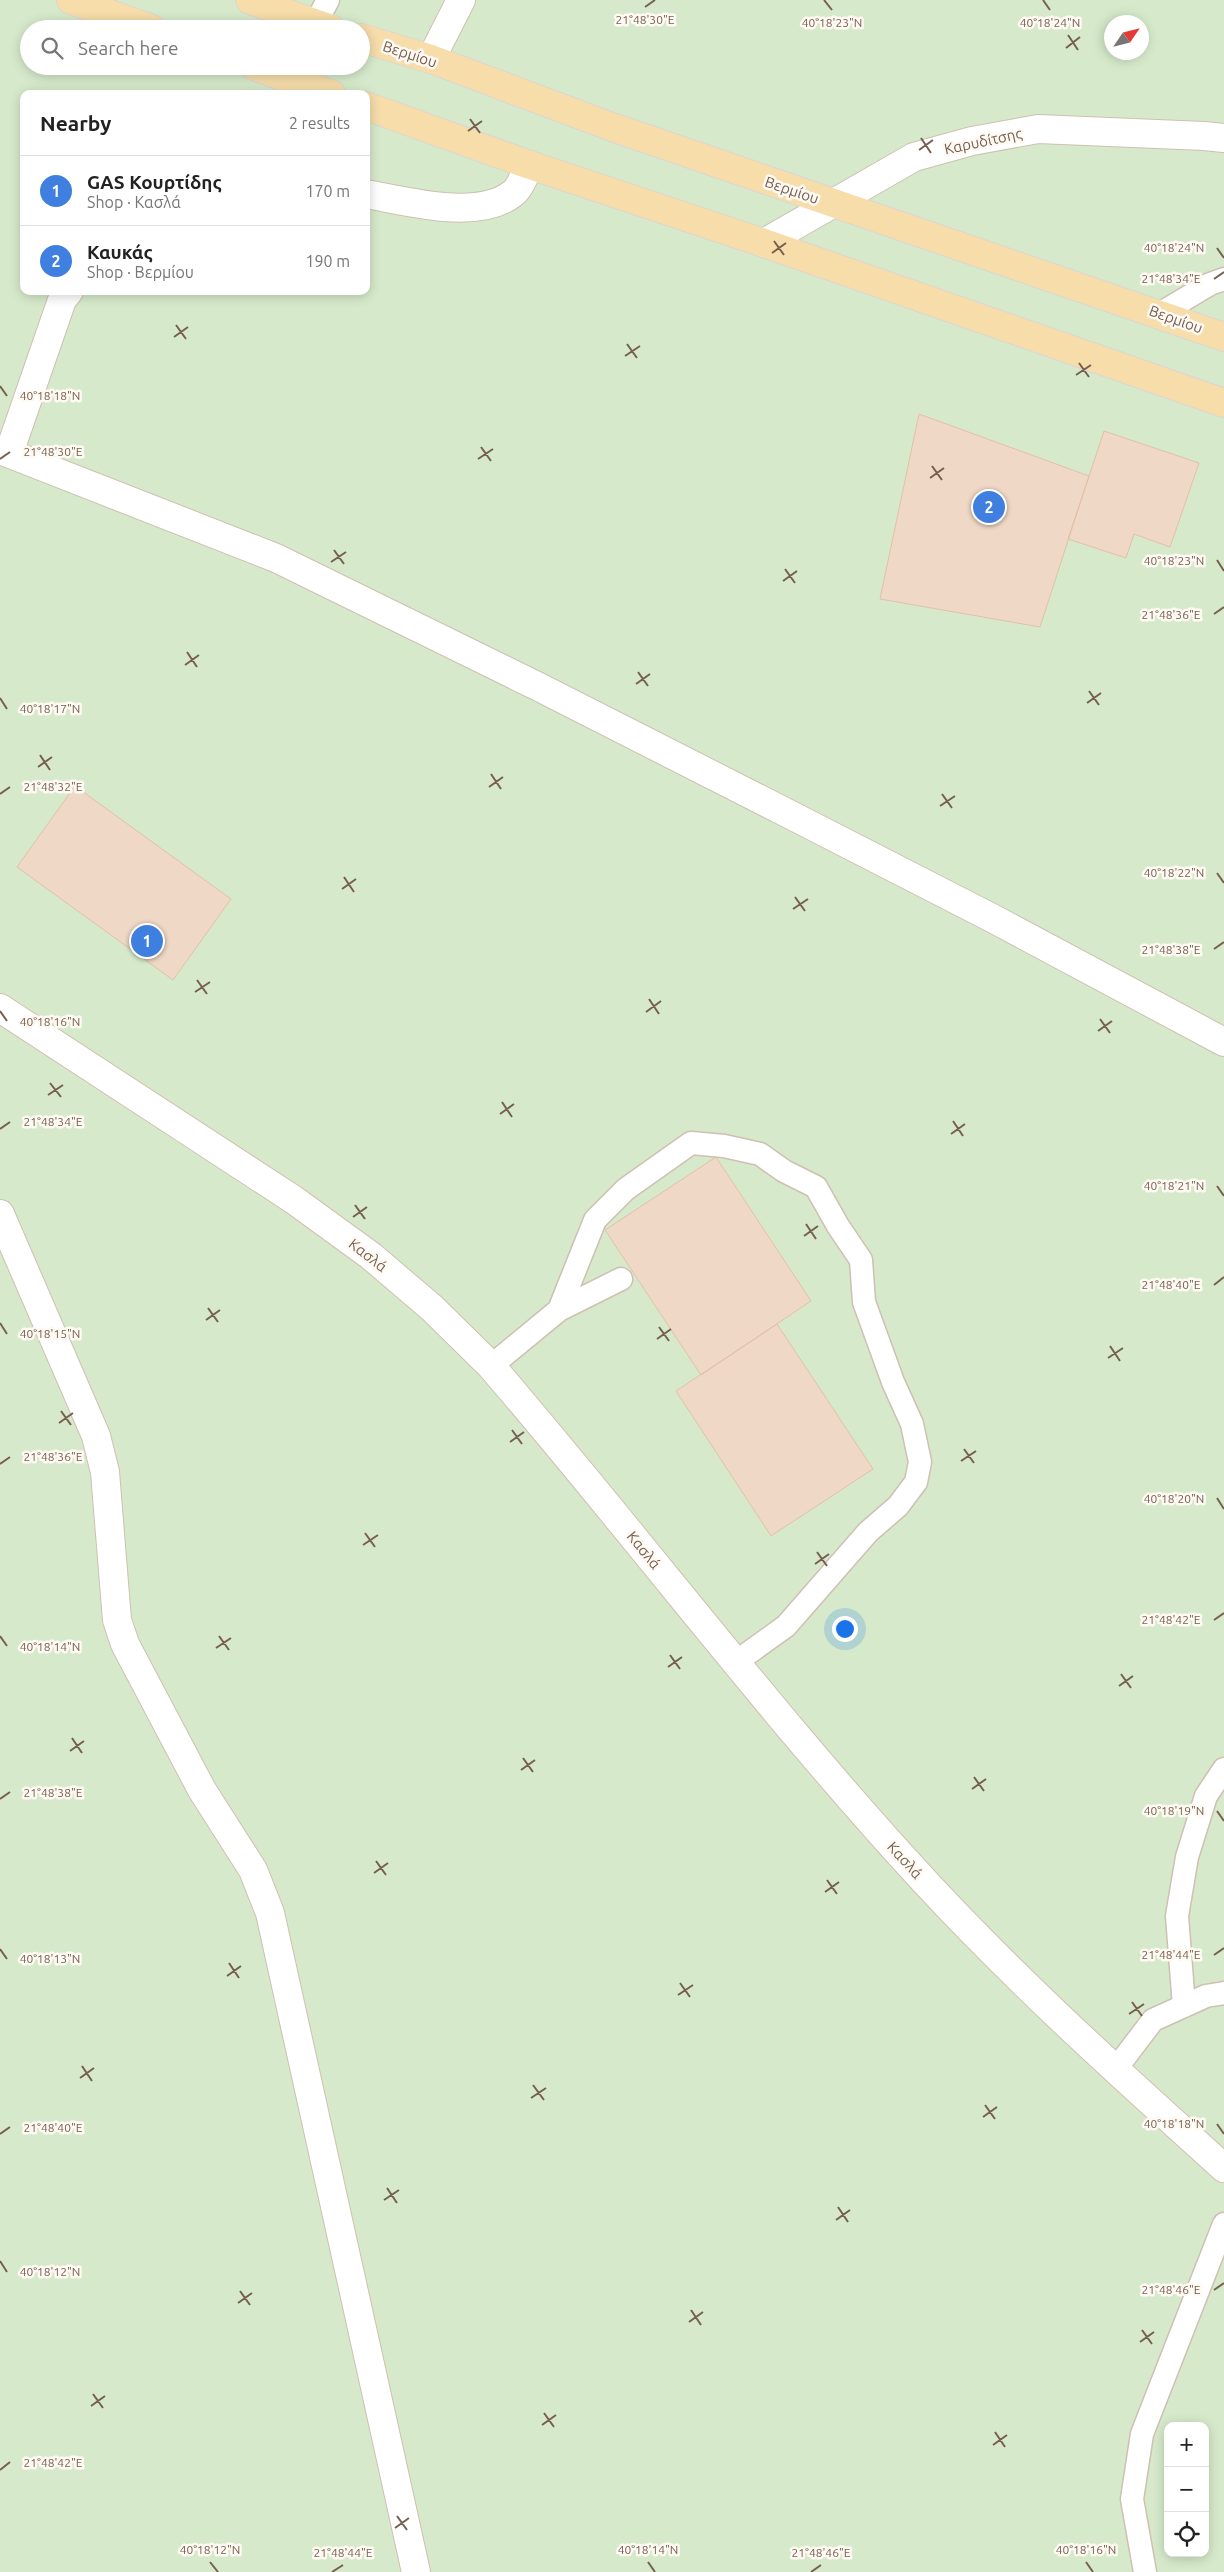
<!DOCTYPE html>
<html lang="en">
<head>
<meta charset="utf-8">
<style>
	body { margin:0; font-family:Ubuntu,sans-serif; background:#f6f6f6; color:#222 }
	.controls { position:absolute; right:15px; bottom:15px; display:grid; overflow:hidden; border-radius:10px; box-shadow:0 2px 12px #0003 }
	.controls button { width:45px; height:45px; display:grid; place-items:center; padding:0; border:0; border-bottom:1px solid #e0e0e0; background:#fff; color:#222; font:25px sans-serif }
	.compass { position:absolute; left:1104px; top:15px; width:45px; height:45px; border-radius:50%; background:#fff; box-shadow:0 2px 12px #0003; rotate:55deg }
	.you { position:absolute; left:844px; top:1628px; width:18px; height:18px; margin:-12px; border:4px solid #fff; border-radius:50%; background:#1a73e8; box-shadow:0 0 0 8px #1a73e833 }
	.badge { display:grid; place-items:center; width:32px; height:32px; border-radius:50%; background:#db2777; color:#fff; font-size:16px; font-weight:700 }
	.pin { position:absolute; translate:-50% -50%; border:2px solid #fff; box-shadow:0 1px 5px #0006 }
	.list { margin:0; padding:0; list-style:none }
	h2 { display:flex; justify-content:space-between; align-items:center; height:65px; margin:0; padding:0 20px; font-size:21px }
	h2 small { font-size:16px; font-weight:400; color:#767676 }
	.list li { display:grid; grid-template-columns:32px 1fr auto; gap:15px; align-items:center; box-sizing:border-box; height:70px; padding:0 20px; border-top:1px solid #e0e0e0 }
	.list b { display:block; font-size:19px; white-space:nowrap }
	.list p { margin:0; font-size:16px; white-space:nowrap; color:#767676 }
	.list em { font-size:16px; font-style:normal; color:#767676 }
	.icon { flex:none; width:28px; height:28px; fill:none; stroke:currentColor; stroke-width:2; stroke-linecap:round; stroke-linejoin:round }
	.map { position:relative; flex:none; width:1224px; height:2572px; overflow:hidden }
	.search { position:absolute; background:#fff; box-shadow:0 2px 12px #0003; left:20px; top:20px; width:350px; height:55px; display:flex; align-items:center; gap:12px; box-sizing:border-box; padding:0 18px; border-radius:28px; color:#767676; font-size:19px }
	.panel { position:absolute; background:#fff; box-shadow:0 2px 12px #0003; left:20px; top:90px; width:350px; height:205px; border-radius:10px }
	.map>svg:first-child { display:block }
	.green { fill:#d6eacb; fill-rule:evenodd }
	.building { fill:#f0d8c6; stroke:#e2c0a7 }
	.lines { fill:none; stroke-linecap:round; stroke-linejoin:round }
	.lane-casing { stroke:#cec0b2; stroke-width:25 }
	.street-casing { stroke:#cec0b2; stroke-width:30 }
	.secondary-casing { stroke:#d1c0b0; stroke-width:30 }
	.primary-casing { stroke:#dcd5d2; stroke-width:30 }
	.lane { stroke:#fff; stroke-width:22 }
	.street { stroke:#fff; stroke-width:28 }
	.secondary { stroke:#fff; stroke-width:28 }
	.primary { stroke:#f6ddaa; stroke-width:28 }
	.ticks { fill:none; stroke:#775f50; stroke-width:2 }
	.labels { text-anchor:middle; dominant-baseline:central; stroke-width:5; stroke-linejoin:round; paint-order:stroke }
	.street-label { font-size:15px; fill:#775f50; stroke:#fefaf3 }
	.ticks-label { font-size:12px; text-anchor:middle; fill:#775f50; stroke:#fefaf3; stroke-width:5; stroke-linejoin:round; paint-order:stroke }
</style>
</head>
<body>
<div class="map">
<svg width="1224" height="2572" viewBox="0 0 1224 2572">
	<rect width="100%" height="100%" fill="#fcf7ed"/>
	<path class="green" d="M0,0H1224V2572H0ZM1112,22H1142V52H1112ZM29,29H361V66H29ZM24,94H366V291H24ZM1168,2426H1205V2553H1168Z"/>
	<path class="building" d="M919,414L1089,476L1040,627L880,599Z
		M1104,431L1199,463L1170,547L1134,534L1126,558L1068,539Z
		M75,786L231,899L173,980L17,867Z
		M716,1157L811,1301L701,1375L605,1230Z
		M777,1324L873,1469L771,1536L676,1391Z"/>
	<g class="lines">
		<defs>
			<path id="lane" d="M315,24L328,0
				M1161,313L1210,284L1224,279
				M559,1310L595,1220L626,1189L691,1143L724,1146L760,1154L784,1171L816,1187L838,1226L861,1260L864,1302L893,1382L912,1424L920,1462L916,1482L898,1506L868,1532L786,1626L736,1662
				M491,1366L559,1310L621,1279
				M1184,2006L1177,1916L1187,1857L1206,1796L1224,1769
				M1115,2070L1153,2020L1206,1996L1224,1993
				M1145,2572L1132,2499L1142,2434L1224,2224"/>
			<path id="street" d="M431,59L461,0
				M366,194C407,201 477,221 512,194C520,189 525,173 530,165
				M764,243L914,157L972,141L1038,129L1204,136L1224,138
				M0,450L276,558L539,687L785,812L992,918L1224,1042
				M9,453L62,300L69,291
				M0,1214L96,1436L105,1472L117,1620L125,1644L202,1790L253,1870L270,1913L416,2572"/>
			<path id="secondary" d="M0,1008L294,1200L371,1256L432,1308L491,1366C638,1537 774,1719 928,1885C1021,1985 1123,2077 1224,2168"/>
			<path id="primary" d="M71,0L152,29
				M250,0L331,29
				M361,38L431,59L612,127L1224,337
				M254,66L331,94
				M366,106L530,165L764,243L1224,403"/>
		</defs>
		<use href="#lane" class="lane-casing"/>
		<use href="#street" class="street-casing"/>
		<use href="#secondary" class="secondary-casing"/>
		<use href="#primary" class="primary-casing"/>
		<use href="#lane" class="lane"/>
		<use href="#street" class="street"/>
		<use href="#secondary" class="secondary"/>
		<use href="#primary" class="primary"/>
	</g>
	<path class="ticks" d="M824,0L832,10M1043,0L1050,10M645,7L655,0M1068,35L1078,50M1066,48L1080,37M470,119L480,133M468,131L482,121M921,138L931,153M919,150L933,140M774,241L784,255M1217,248L1224,258M772,253L786,243M1214,279L1224,272M176,325L186,339M174,337L188,327M627,344L637,358M625,356L640,346M1079,363L1089,377M1076,375L1091,365M0,386L7,396M481,447L491,461M0,459L10,452M478,459L493,449M932,466L942,480M930,478L944,468M334,550L344,564M1217,560L1224,571M331,562L346,552M785,569L795,583M783,581L797,571M1214,614L1224,607M187,652L197,667M185,665L199,655M638,672L648,686M636,684L650,674M1089,691L1099,705M0,698L7,709M1087,703L1101,693M40,755L50,770M38,767L52,757M491,774L501,789M489,787L503,777M0,794L10,787M942,794L952,808M940,806L955,796M1217,873L1224,883M344,877L354,892M342,889L356,879M795,897L805,911M793,909L808,899M1214,949L1224,942M197,980L207,994M195,992L210,982M649,999L659,1014M0,1011L7,1021M646,1012L661,1001M1100,1019L1110,1033M1098,1031L1112,1021M50,1083L61,1097M48,1095L63,1085M502,1102L512,1117M500,1114L514,1104M953,1121L963,1136M0,1129L10,1122M951,1134L965,1124M1217,1186L1224,1196M355,1205L365,1219M353,1217L367,1207M806,1224L816,1239M804,1236L818,1226M1214,1285L1224,1277M208,1308L218,1322M206,1320L220,1310M0,1323L7,1334M659,1327L669,1341M657,1339L671,1329M1110,1346L1120,1361M1108,1358L1123,1348M61,1411L71,1425M59,1423L73,1413M512,1430L522,1444M510,1442L524,1432M964,1449L974,1463M961,1461L976,1451M0,1464L10,1457M1217,1498L1224,1509M365,1533L375,1547M363,1545L378,1535M817,1552L827,1566M815,1564L829,1554M1214,1620L1224,1613M0,1636L7,1646M219,1636L229,1650M216,1648L231,1638M670,1655L680,1669M668,1667L682,1657M1121,1674L1131,1688M1119,1686L1133,1676M72,1738L82,1753M70,1751L84,1741M523,1758L533,1772M521,1770L535,1760M974,1777L984,1791M972,1789L986,1779M0,1799L10,1792M1217,1811L1224,1821M376,1861L386,1875M374,1873L388,1863M827,1880L837,1894M825,1892L839,1882M0,1949L7,1959M1214,1955L1224,1948M229,1963L239,1978M227,1976L241,1966M680,1983L690,1997M678,1995L693,1985M1132,2002L1142,2016M1129,2014L1144,2004M82,2066L92,2081M80,2078L94,2068M533,2085L544,2100M531,2098L546,2088M985,2105L995,2119M983,2117L997,2107M1217,2124L1224,2134M0,2134L10,2127M387,2188L397,2203M384,2200L399,2190M838,2207L848,2222M836,2220L850,2210M0,2261L7,2272M1214,2290L1224,2283M240,2291L250,2305M238,2303L252,2293M691,2310L701,2325M689,2322L703,2312M1142,2330L1152,2344M1140,2342L1154,2332M93,2394L103,2408M91,2406L105,2396M544,2413L554,2427M542,2425L556,2415M995,2432L1005,2447M993,2445L1007,2435M0,2470L10,2462M397,2516L407,2530M395,2528L409,2518M210,2562L218,2572M648,2562L655,2572M1086,2562L1093,2572M332,2572L343,2565M811,2572L821,2565"/>
	<g class="labels">
		<g class="street-label">
			<text transform="translate(410 54) rotate(18)">Βερμίου</text>
			<text transform="translate(983 141) rotate(-12)">Καρυδίτσης</text>
			<text transform="translate(792 190) rotate(19)">Βερμίου</text>
			<text transform="translate(1176 319) rotate(20)">Βερμίου</text>
			<text transform="translate(368 1255) rotate(38)">Κασλά</text>
			<text transform="translate(644 1550) rotate(51)">Κασλά</text>
			<text transform="translate(905 1860) rotate(48)">Κασλά</text>
		</g>
	</g>
	<g class="ticks-label">
		<text x="645" y="24">21°48'30"E</text>
		<text x="832" y="27">40°18'23"N</text>
		<text x="1050" y="27">40°18'24"N</text>
		<text x="1174" y="252">40°18'24"N</text>
		<text x="1171" y="283">21°48'34"E</text>
		<text x="50" y="400">40°18'18"N</text>
		<text x="53" y="456">21°48'30"E</text>
		<text x="1174" y="565">40°18'23"N</text>
		<text x="1171" y="619">21°48'36"E</text>
		<text x="50" y="713">40°18'17"N</text>
		<text x="53" y="791">21°48'32"E</text>
		<text x="1174" y="877">40°18'22"N</text>
		<text x="1171" y="954">21°48'38"E</text>
		<text x="50" y="1026">40°18'16"N</text>
		<text x="53" y="1126">21°48'34"E</text>
		<text x="1174" y="1190">40°18'21"N</text>
		<text x="1171" y="1289">21°48'40"E</text>
		<text x="50" y="1338">40°18'15"N</text>
		<text x="53" y="1461">21°48'36"E</text>
		<text x="1174" y="1503">40°18'20"N</text>
		<text x="1171" y="1624">21°48'42"E</text>
		<text x="50" y="1651">40°18'14"N</text>
		<text x="53" y="1797">21°48'38"E</text>
		<text x="1174" y="1815">40°18'19"N</text>
		<text x="1171" y="1959">21°48'44"E</text>
		<text x="50" y="1963">40°18'13"N</text>
		<text x="1174" y="2128">40°18'18"N</text>
		<text x="53" y="2132">21°48'40"E</text>
		<text x="50" y="2276">40°18'12"N</text>
		<text x="1171" y="2294">21°48'46"E</text>
		<text x="53" y="2467">21°48'42"E</text>
		<text x="210" y="2554">40°18'12"N</text>
		<text x="648" y="2554">40°18'14"N</text>
		<text x="1086" y="2554">40°18'16"N</text>
		<text x="343" y="2557">21°48'44"E</text>
		<text x="821" y="2557">21°48'46"E</text>
	</g>
</svg>
<div class="controls">
<button>+</button>
<button>−</button>
<button><svg class="icon" aria-label="locate" viewBox="0 0 24 24"><circle cx="12" cy="12" r="6"/><path d="M12 2v4M12 18v4M2 12h4M18 12h4"/></svg></button>
</div>
<svg class="compass" viewBox="-18 -18 36 36"><path d="M0-13l5 13h-10z" fill="#e53935"/><path d="M0 13l5-13h-10z" fill="#767676"/></svg>
<div class="you"></div>
<div class="pin badge" style="left:147px;top:941px;background:#3f7fe0">1</div>
<div class="pin badge" style="left:989px;top:507px;background:#3f7fe0">2</div>
<div class="search"><svg class="icon" aria-label="search" viewBox="0 0 24 24"><circle cx="10" cy="10" r="6"/><path d="M15 15l6 6"/></svg>Search here</div>
<section class="panel">
<h2>Nearby<small>2 results</small></h2>
<ul class="list">
<li><span class="badge" style="background:#3f7fe0">1</span><div><b>GAS Κουρτίδης</b><p>Shop · Κασλά</p></div><em>170 m</em></li>
<li><span class="badge" style="background:#3f7fe0">2</span><div><b>Καυκάς</b><p>Shop · Βερμίου</p></div><em>190 m</em></li>
</ul>
</section>
</div>
</body>
</html>
